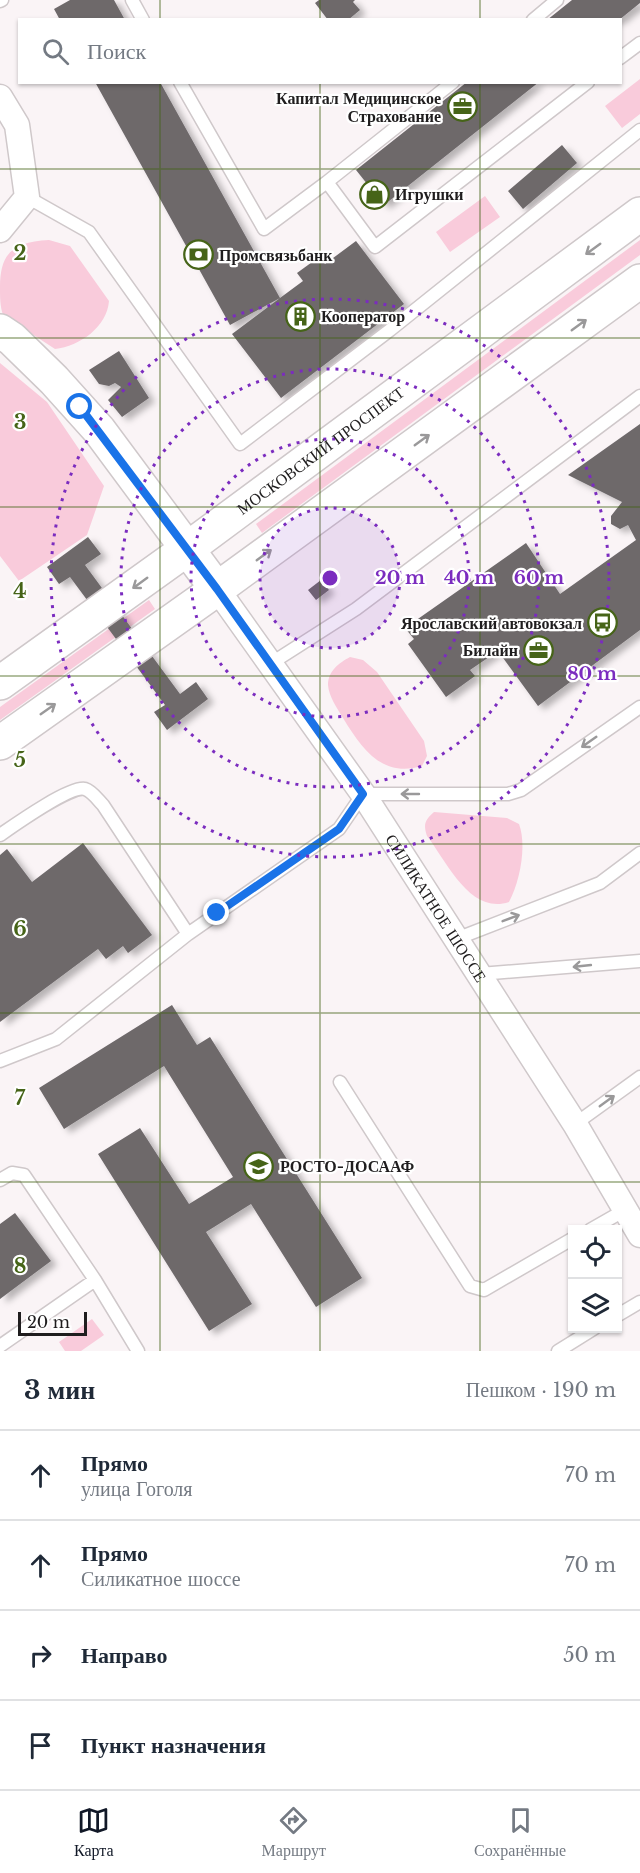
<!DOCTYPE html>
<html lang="ru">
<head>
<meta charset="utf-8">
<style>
	body { margin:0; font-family:"Libre Baskerville",serif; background:#f6f6f7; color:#1f2937 }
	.controls { position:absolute; right:18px; bottom:18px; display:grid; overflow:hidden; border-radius:0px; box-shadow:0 2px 4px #0004 }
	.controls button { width:54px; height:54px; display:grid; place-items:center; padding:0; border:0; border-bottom:2px solid #e0e1e3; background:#fff; color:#1f2937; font:30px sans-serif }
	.scale { position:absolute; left:18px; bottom:15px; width:69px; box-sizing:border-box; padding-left:6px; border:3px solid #1f1d1e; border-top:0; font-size:16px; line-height:21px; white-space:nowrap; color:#1f1d1e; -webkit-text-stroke:4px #fff; paint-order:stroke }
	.stop { position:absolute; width:18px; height:18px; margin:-14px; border:4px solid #1a73e8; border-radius:50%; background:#fff }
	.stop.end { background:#1a73e8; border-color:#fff; box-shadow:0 2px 6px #0008 }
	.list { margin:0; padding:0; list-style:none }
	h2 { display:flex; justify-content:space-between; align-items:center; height:78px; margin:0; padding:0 24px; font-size:26px }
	h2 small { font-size:20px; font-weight:400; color:#747a83 }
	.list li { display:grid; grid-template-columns:39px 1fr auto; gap:18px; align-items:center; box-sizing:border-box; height:90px; padding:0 24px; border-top:2px solid #e0e1e3 }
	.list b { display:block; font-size:22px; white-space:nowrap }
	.list p { margin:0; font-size:20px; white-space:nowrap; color:#747a83 }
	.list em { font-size:20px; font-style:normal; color:#747a83 }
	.icon { flex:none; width:33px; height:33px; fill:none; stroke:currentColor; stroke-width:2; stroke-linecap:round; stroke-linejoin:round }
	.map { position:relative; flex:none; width:640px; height:1351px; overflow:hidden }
	.search { position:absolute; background:#fff; box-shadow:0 2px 4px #0004; left:18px; right:18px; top:18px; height:66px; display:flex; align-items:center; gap:15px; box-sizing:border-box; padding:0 21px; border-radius:0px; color:#747a83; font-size:22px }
	.sheet { height:438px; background:#fff }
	nav { display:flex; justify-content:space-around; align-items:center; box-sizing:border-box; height:84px; border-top:2px solid #e0e1e3; background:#fff; font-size:16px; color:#747a83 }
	nav a { display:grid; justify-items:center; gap:3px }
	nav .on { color:#111827 }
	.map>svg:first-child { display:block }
	.green { fill:#f9cbdb }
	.building { fill:#6e696b; filter:url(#shadow) }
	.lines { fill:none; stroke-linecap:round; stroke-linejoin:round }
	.lane-casing { stroke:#cfc8ca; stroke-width:15 }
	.street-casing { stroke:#cfc8ca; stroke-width:27 }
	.secondary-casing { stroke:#cfc8ca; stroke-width:36 }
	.primary-casing { stroke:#cfc8ca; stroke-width:36 }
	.lane { stroke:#fff; stroke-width:12 }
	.street { stroke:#fff; stroke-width:24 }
	.secondary { stroke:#fff; stroke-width:33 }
	.primary { stroke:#fff; stroke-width:33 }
	.oneway { stroke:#9a999a }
	.route { stroke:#1a73e8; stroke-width:8 }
	.grid { fill:none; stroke:#466418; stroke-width:1.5; stroke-opacity:0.55 }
	.ring { fill:none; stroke:#7b2cbf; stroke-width:3; stroke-dasharray:3 6 }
	.labels { text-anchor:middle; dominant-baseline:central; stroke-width:4.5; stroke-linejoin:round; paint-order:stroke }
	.poi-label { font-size:16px; font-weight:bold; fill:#1f1d1e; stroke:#fff; text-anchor:start }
	.street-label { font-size:16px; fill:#1f1d1e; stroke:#fff }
	.grid-label { font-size:20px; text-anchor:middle; font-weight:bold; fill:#466418; stroke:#fff; stroke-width:4.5; stroke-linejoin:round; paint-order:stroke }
	.centre { fill:#7b2cbf; stroke:#fff; stroke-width:3 }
	.ring-label { font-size:18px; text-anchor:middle; font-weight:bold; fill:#7b2cbf; stroke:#fff; stroke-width:4.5; stroke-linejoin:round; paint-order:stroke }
</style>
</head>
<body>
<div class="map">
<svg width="640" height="1351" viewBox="0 0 640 1351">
	<defs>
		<filter id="shadow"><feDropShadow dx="6" dy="4" stdDeviation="3" flood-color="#0004"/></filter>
	</defs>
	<rect width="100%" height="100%" fill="#faf4f6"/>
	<path class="green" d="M640,79V114L622,128L605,106Z
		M485,196L500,217L450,252L436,232Z
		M49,240L70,246L109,301C107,327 80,346 55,349L3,315C0,306 0,297 0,287C0,252 14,242 49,240Z
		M640,240V255L262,533L256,524Z
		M0,363L47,402L104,486L87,535L19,581L0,556Z
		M149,600L155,609L0,720V707Z
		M350,657L363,660L377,672L424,741L427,756L422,766C382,778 362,749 343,718C337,708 329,697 328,685C328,671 339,663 350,657Z
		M434,812L507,818L519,824C527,845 520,882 509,902C470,915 447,862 427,836C423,824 425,820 434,812Z
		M92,1319L104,1335L81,1351H65L59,1342Z"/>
	<path class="building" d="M70,0H114L125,20H60L54,9Z
		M319,0H355L353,2L360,10L348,20H328L315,3Z
		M572,0H640V3L619,20H547Z
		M95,82H160L280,298L303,281L297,273L319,257L325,264L356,241L404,304L281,398L232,334L280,298L230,325Z
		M467,82H539L384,205L356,170Z
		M562,145L577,163L523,209L508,191Z
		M119,351L149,398L122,417L108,400L121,387L115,383L109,386L99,384L89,370Z
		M640,424V630L538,706L498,651L470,670L475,676L446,697L408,644L414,639L405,628L526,543L560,594L636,540L628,525L620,529L611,524V516L622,502L568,475Z
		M88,537L101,554L85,565L180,694L196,682L208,699L167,730L154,712L165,705L70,577L59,584L47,567Z
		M321,580L329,590L316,600L308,590Z
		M83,843L152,935L128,953L123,946L106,959L98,949L0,1022V855L7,849L32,882Z
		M172,1005L197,1045L210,1037L362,1278L316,1307L251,1204L206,1232L252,1304L209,1331L98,1154L140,1128L189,1204L233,1177L164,1066L64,1129L39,1088Z
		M15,1213L51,1261L0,1299V1224Z"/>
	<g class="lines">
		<defs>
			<path id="lane" d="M132,0L143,20
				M0,1L2,0
				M533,20L557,0
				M620,58L640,43
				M180,82L264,229L327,182L375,247L588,82
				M327,182L453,82
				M27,197L89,232L240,444L390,330L640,130
				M270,664L356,609L640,396
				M0,835C13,826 71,785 85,789C92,791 98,800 103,805L188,934L339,829L363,794H508L521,790L640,707
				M456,939L600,883L640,853
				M480,974L640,961
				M0,1061L56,1039L188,934
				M340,1082L470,1286L484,1290L572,1239
				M575,1124L640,1077
				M0,1180L12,1173L24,1175L95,1280L138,1351
				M590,1230L625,1210
				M618,1315L640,1302
				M0,1346L95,1280
				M558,1351L595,1328"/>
			<g id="street">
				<path d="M0,97L17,125L27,197L0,230"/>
				<path id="s1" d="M217,589L363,794L575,1124L640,1235"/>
			</g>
			<path id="secondary" d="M0,331L12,339L54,380L99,430L217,589"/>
			<g id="primary">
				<path id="s2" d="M0,683L187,549L640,214"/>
				<path d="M0,743L217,589L640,281"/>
			</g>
		</defs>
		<use href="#lane" class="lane-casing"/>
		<use href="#street" class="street-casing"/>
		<use href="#secondary" class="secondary-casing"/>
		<use href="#primary" class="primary-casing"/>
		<use href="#lane" class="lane"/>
		<use href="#street" class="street"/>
		<use href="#secondary" class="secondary"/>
		<use href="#primary" class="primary"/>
	</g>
	<defs><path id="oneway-shaft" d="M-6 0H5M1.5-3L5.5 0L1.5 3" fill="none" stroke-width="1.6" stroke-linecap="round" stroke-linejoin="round" transform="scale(1.5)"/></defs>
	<g class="oneway">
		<use href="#oneway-shaft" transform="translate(593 249) rotate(144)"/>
		<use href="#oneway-shaft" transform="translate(579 325) rotate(-36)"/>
		<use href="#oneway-shaft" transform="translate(422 440) rotate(-36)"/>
		<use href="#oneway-shaft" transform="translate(264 555) rotate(-36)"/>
		<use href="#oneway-shaft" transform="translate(140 583) rotate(144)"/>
		<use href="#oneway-shaft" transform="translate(48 709) rotate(-35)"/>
		<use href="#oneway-shaft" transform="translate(589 742) rotate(145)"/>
		<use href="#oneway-shaft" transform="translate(410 794) rotate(180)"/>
		<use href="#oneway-shaft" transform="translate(511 918) rotate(-21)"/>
		<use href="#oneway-shaft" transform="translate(582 966) rotate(174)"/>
		<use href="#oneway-shaft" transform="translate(607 1101) rotate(-36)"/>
	</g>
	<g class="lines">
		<path class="route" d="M80,407L217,589L363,794L339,829L217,913"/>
	</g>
	<path class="grid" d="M160,0V20M320,0V20M480,0V20M160,82V1351M320,82V1351M480,82V1351M0,169H640M0,338H640M0,507H640M0,676H640M0,844H640M0,1013H640M0,1182H640"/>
	<circle cx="330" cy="578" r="70" fill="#7b2cbf" fill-opacity=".12"/>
	<g class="ring">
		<circle cx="330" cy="578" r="70"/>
		<circle cx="330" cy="578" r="139"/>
		<circle cx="330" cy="578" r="209"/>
		<circle cx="330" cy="578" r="279"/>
	</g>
	<defs>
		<symbol id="office-ring" viewBox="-11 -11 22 22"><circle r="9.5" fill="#fff" stroke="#466418" stroke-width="1.5"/><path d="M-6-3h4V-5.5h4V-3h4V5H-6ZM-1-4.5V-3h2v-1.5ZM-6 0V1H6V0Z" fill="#466418"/></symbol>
		<symbol id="shop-ring" viewBox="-11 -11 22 22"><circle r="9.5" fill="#fff" stroke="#466418" stroke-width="1.5"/><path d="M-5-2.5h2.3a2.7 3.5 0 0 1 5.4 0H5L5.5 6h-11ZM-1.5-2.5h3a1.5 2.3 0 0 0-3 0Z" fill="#466418"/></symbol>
		<symbol id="bank-ring" viewBox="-11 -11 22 22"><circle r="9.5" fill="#fff" stroke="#466418" stroke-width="1.5"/><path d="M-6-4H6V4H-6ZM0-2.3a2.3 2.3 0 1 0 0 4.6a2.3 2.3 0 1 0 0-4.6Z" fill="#466418"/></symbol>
		<symbol id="building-ring" viewBox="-11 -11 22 22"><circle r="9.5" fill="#fff" stroke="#466418" stroke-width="1.5"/><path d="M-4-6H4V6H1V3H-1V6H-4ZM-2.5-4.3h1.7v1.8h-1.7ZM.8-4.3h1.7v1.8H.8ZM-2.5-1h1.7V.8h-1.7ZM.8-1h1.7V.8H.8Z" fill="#466418"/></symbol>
		<symbol id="bus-ring" viewBox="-11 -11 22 22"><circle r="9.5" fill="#fff" stroke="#466418" stroke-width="1.5"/><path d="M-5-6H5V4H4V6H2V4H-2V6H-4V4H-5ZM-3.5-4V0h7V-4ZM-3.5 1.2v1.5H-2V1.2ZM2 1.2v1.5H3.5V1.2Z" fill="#466418"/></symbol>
		<symbol id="university-ring" viewBox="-11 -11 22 22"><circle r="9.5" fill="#fff" stroke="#466418" stroke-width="1.5"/><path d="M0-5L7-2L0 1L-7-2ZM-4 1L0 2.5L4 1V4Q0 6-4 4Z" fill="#466418"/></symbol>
	</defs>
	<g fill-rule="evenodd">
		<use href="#office-ring" x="446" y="90" width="33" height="33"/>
		<use href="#shop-ring" x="358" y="178" width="33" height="33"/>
		<use href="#bank-ring" x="182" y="238" width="33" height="33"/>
		<use href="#building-ring" x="284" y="300" width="33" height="33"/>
		<use href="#bus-ring" x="586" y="606" width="33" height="33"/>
		<use href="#office-ring" x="522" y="634" width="33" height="33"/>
		<use href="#university-ring" x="242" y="1150" width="33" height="33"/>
	</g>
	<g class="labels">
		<g class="poi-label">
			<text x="441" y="98" text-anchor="end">Капитал Медицинское<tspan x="441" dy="18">Страхование</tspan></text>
			<text x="395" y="194">Игрушки</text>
			<text x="219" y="255">Промсвязьбанк</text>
			<text x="321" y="316">Кооператор</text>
			<text x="582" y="623" text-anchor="end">Ярославский автовокзал</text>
			<text x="518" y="650" text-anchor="end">Билайн</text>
			<text x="280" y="1166">РОСТО-ДОСААФ</text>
		</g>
		<g class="street-label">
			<text stroke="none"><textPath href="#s2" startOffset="396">МОСКОВСКИЙ ПРОСПЕКТ</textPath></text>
			<text stroke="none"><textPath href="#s1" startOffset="387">СИЛИКАТНОЕ ШОССЕ</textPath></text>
		</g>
	</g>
	<g class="grid-label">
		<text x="20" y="260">2</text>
		<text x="20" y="429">3</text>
		<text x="20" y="598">4</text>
		<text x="20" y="767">5</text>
		<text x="20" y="936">6</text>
		<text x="20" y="1105">7</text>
		<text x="20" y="1273">8</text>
	</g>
	<circle cx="330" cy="578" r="9" class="centre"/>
	<g class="ring-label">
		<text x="400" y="584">20 m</text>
		<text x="469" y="584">40 m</text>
		<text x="539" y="584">60 m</text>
		<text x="592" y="680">80 m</text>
	</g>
</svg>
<div class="controls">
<button><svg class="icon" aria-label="locate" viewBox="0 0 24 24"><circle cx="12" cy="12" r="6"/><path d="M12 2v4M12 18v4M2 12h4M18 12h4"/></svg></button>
<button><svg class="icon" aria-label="layers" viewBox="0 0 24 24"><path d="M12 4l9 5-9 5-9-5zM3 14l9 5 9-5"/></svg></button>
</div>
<div class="scale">20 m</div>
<div class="stop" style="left:80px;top:407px"></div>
<div class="stop end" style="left:217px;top:913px"></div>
<div class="search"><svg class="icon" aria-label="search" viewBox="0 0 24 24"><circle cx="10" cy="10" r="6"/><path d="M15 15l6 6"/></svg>Поиск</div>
</div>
<section class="sheet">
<h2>3 мин<small>Пешком · 190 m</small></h2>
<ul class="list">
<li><svg class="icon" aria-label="ahead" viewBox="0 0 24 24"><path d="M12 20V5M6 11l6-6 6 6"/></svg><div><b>Прямо</b><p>улица Гоголя</p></div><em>70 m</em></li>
<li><svg class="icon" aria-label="ahead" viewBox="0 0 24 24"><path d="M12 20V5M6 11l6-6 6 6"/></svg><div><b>Прямо</b><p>Силикатное шоссе</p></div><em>70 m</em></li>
<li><svg class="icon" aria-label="right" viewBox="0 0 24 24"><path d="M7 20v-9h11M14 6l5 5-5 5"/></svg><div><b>Направо</b></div><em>50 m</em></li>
<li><svg class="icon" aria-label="arrive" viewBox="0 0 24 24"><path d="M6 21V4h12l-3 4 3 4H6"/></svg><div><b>Пункт назначения</b></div></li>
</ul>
</section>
<nav>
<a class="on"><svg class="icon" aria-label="map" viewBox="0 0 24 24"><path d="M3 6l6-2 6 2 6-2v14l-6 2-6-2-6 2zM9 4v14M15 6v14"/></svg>Карта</a>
<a><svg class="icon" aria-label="directions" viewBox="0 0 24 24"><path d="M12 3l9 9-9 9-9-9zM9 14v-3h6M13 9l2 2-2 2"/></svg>Маршрут</a>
<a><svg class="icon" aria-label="saved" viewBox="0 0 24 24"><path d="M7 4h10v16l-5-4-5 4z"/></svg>Сохранённые</a>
</nav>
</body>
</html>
